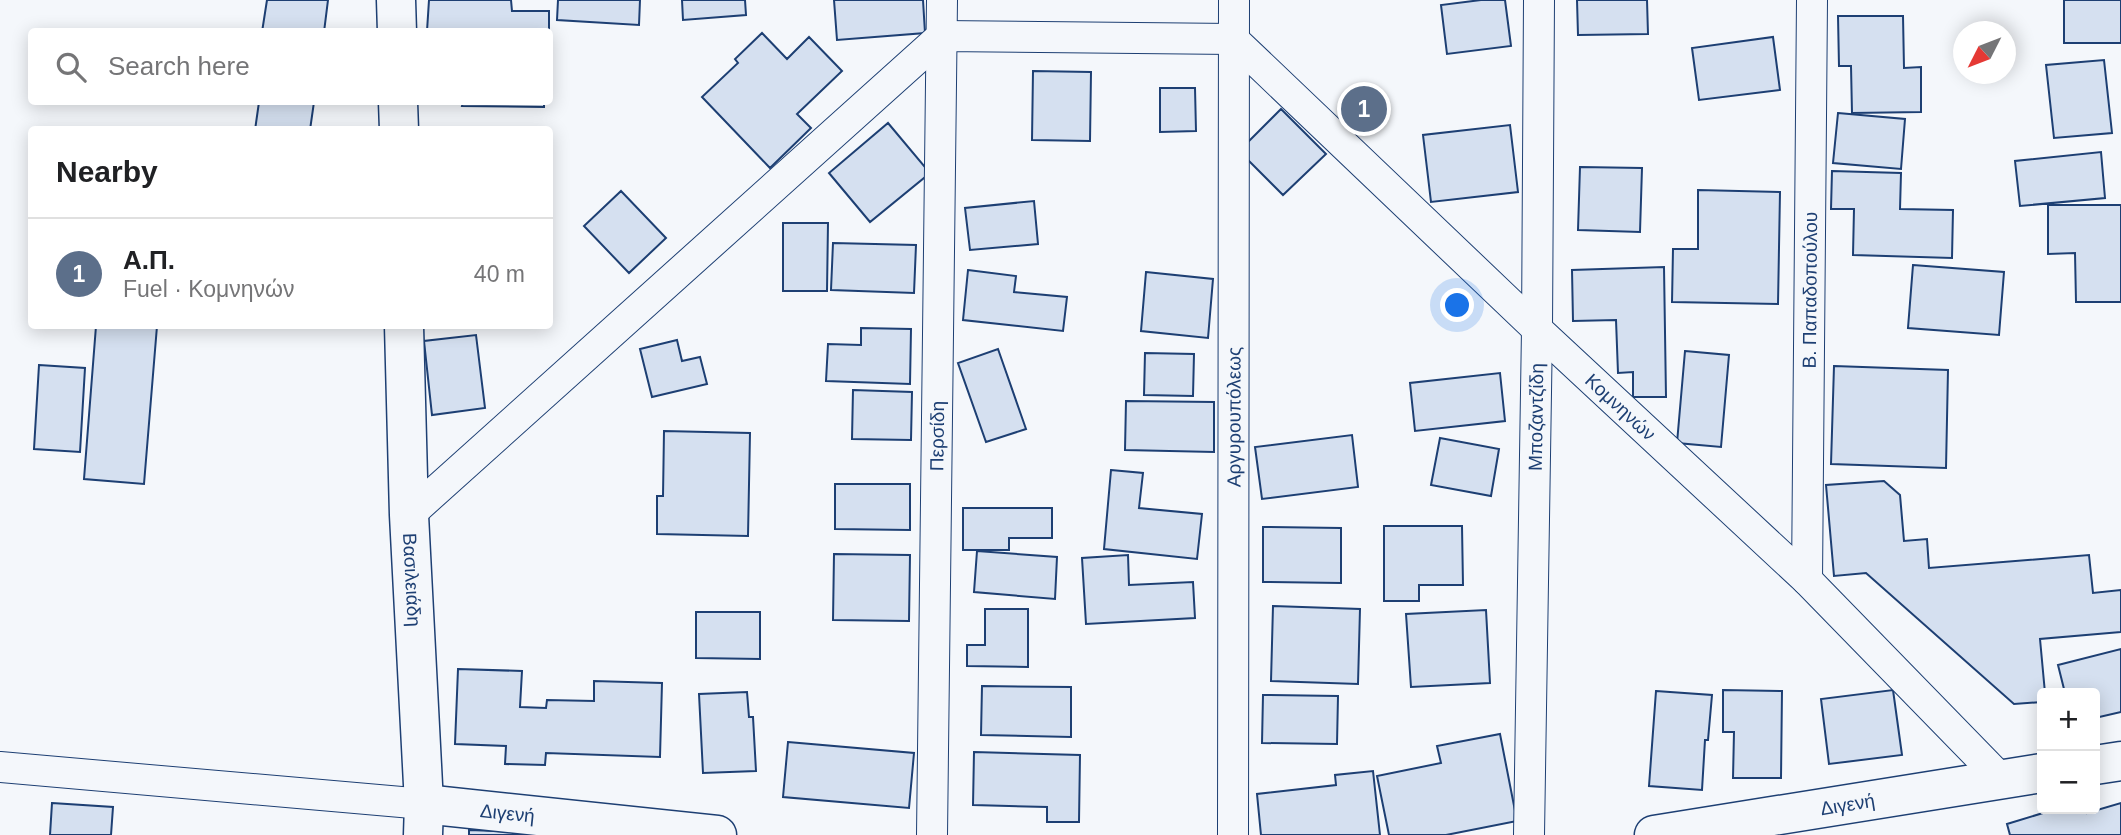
<!DOCTYPE html>
<html lang="en">
<head>
<meta charset="utf-8">
<style>
	body { margin:0; font-family:Helvetica,sans-serif; background:#f6f6f6; color:#202124 }
	.controls { position:absolute; right:21px; bottom:21px; display:grid; overflow:hidden; border-radius:7px; box-shadow:0 4px 18px #0003 }
	.controls button { width:63px; height:63px; display:grid; place-items:center; padding:0; border:0; border-bottom:2px solid #e0e0e0; background:#fff; color:#202124; font:35px sans-serif }
	.compass { position:absolute; left:1953px; top:21px; width:63px; height:63px; border-radius:50%; background:#fff; box-shadow:0 4px 18px #0003; rotate:228deg }
	.you { position:absolute; left:1458px; top:306px; width:24px; height:24px; margin:-18px; border:5px solid #fff; border-radius:50%; background:#1a73e8; box-shadow:0 0 0 10px #1a73e833 }
	.badge { display:grid; place-items:center; width:46px; height:46px; border-radius:50%; background:#0b8043; color:#fff; font-size:23px; font-weight:700 }
	.pin { position:absolute; translate:-50% -50%; border:4px solid #fff; box-shadow:0 2px 7px #0006 }
	.list { margin:0; padding:0; list-style:none }
	h2 { display:flex; justify-content:space-between; align-items:center; height:91px; margin:0; padding:0 28px; font-size:30px }
	h2 small { font-size:23px; font-weight:400; color:#757577 }
	.list li { display:grid; grid-template-columns:46px 1fr auto; gap:21px; align-items:center; box-sizing:border-box; height:112px; padding:0 28px; border-top:2px solid #e0e0e0 }
	.list b { display:block; font-size:26px; white-space:nowrap }
	.list p { margin:0; font-size:23px; white-space:nowrap; color:#757577 }
	.list em { font-size:23px; font-style:normal; color:#757577 }
	.icon { flex:none; width:38px; height:38px; fill:none; stroke:currentColor; stroke-width:2; stroke-linecap:round; stroke-linejoin:round }
	.map { position:relative; flex:none; width:2121px; height:835px; overflow:hidden }
	.search { position:absolute; background:#fff; box-shadow:0 4px 18px #0003; left:28px; top:28px; width:525px; height:77px; display:flex; align-items:center; gap:18px; box-sizing:border-box; padding:0 24px; border-radius:7px; color:#757577; font-size:26px }
	.panel { position:absolute; background:#fff; box-shadow:0 4px 18px #0003; left:28px; top:126px; width:525px; height:203px; border-radius:7px }
	.map>svg:first-child { display:block }
	.building { fill:#d5e0f0; stroke:#1d3f73; stroke-width:2 }
	.lines { fill:none; stroke-linecap:round; stroke-linejoin:round }
	.street-casing { stroke:#1d3f73; stroke-width:32 }
	.secondary-casing { stroke:#1d3f73; stroke-width:41 }
	.street { stroke:#f4f7fb; stroke-width:30 }
	.secondary { stroke:#f4f7fb; stroke-width:38 }
	.labels { text-anchor:middle; dominant-baseline:central; stroke-width:5; stroke-linejoin:round; paint-order:stroke }
	.street-label { font-size:19px; fill:#1d3f73; stroke:#f4f7fb }
</style>
</head>
<body>
<div class="map">
<svg width="2121" height="835" viewBox="0 0 2121 835">
	<rect width="100%" height="100%" fill="#f4f7fb"/>
	<path class="building" d="M267,0H328L324,32H262Z
		M429,0H511L512,11H549V32L427,31Z
		M558,0H640L639,25L557,20Z
		M682,0H745L746,15L683,20Z
		M834,0H923L925,33L837,40Z
		M1481,0H1505L1511,46L1447,54L1441,5Z
		M1577,0H1647L1648,34L1578,35Z
		M2064,0H2121V43H2064Z
		M1838,16H1903L1904,68L1921,67V112L1852,113L1851,66H1839Z
		M762,33L787,59L809,37L842,71L797,114L811,128L770,168L702,97L738,63L735,59Z
		M1773,37L1780,90L1699,100L1692,48Z
		M2104,60L2112,133L2054,138L2046,65Z
		M1033,71L1091,72L1090,141L1032,140Z
		M1160,88H1195L1196,131L1160,132Z
		M259,102H314L310,130H255Z
		M463,102H544V107L462,106Z
		M1281,109L1326,154L1283,195L1239,151Z
		M1838,113L1905,119L1901,169L1833,163Z
		M888,123L930,173L870,222L829,173Z
		M1510,125L1518,192L1431,202L1423,135Z
		M2101,152L2105,198L2020,206L2015,161Z
		M1580,167L1642,168L1640,232L1578,230Z
		M1832,171L1901,173L1900,209L1953,210L1952,258L1853,255L1854,209H1831Z
		M1698,190L1780,192L1778,304L1672,302L1673,249H1698Z
		M621,191L666,238L629,273L584,226Z
		M1034,201L1038,244L970,250L965,208Z
		M2048,205H2121V302H2076L2075,253L2048,254Z
		M783,223H828L827,291H783Z
		M833,243L916,245L914,293L831,290Z
		M1913,265L2004,272L1999,335L1908,328Z
		M1664,267L1666,397H1633V372L1618,373L1616,320L1573,321L1572,270Z
		M968,270L1016,276L1014,292L1067,297L1063,331L963,320Z
		M1146,272L1213,279L1208,338L1141,331Z
		M96,326H157L144,484L84,479Z
		M861,328L911,329L910,384L826,381L828,344L861,345Z
		M476,335L485,408L432,415L424,341Z
		M677,340L682,361L700,357L707,384L652,397L640,349Z
		M998,349L1026,429L986,442L958,363Z
		M1685,351L1729,355L1721,447L1677,443Z
		M1145,353L1194,354L1193,396L1144,395Z
		M39,365L85,368L80,452L34,449Z
		M1834,366L1948,370L1946,468L1831,464Z
		M1500,373L1505,421L1415,431L1410,383Z
		M853,390L912,392L911,440L852,439Z
		M1126,401L1214,402V452L1125,450Z
		M664,431L750,433L748,536L657,534V496H663Z
		M1352,435L1358,487L1262,499L1255,447Z
		M1440,438L1499,449L1491,496L1431,485Z
		M1111,470L1143,473L1139,508L1202,514L1197,559L1104,549Z
		M1884,481L1900,495L1904,541L1927,539L1929,568L2089,555L2093,593L2121,590V632L2040,639L2045,693H2042V702L2014,704L1866,573L1834,576L1826,485Z
		M835,484H910V530L835,529Z
		M963,508H1052V538H1009V550H963Z
		M1384,526H1462L1463,585H1419V601H1384Z
		M1263,527L1341,528V583L1263,582Z
		M977,551L1057,557L1055,599L974,592Z
		M834,554L910,555L909,621L833,620Z
		M1128,555L1129,585L1193,582L1195,618L1086,624L1082,558Z
		M1273,606L1360,609L1358,684L1271,681Z
		M985,609H1028V667L967,666V645H985Z
		M1486,610L1490,683L1411,687L1406,614Z
		M696,612H760V659L696,658Z
		M2121,649V712L2095,718V693H2065L2058,665Z
		M458,669L522,671L520,707L546,708L547,700L594,701V681L662,683L660,757L546,753L545,765L505,764L506,746L455,744Z
		M982,686L1071,687V737L981,735Z
		M1723,690L1782,691L1781,778H1733L1734,732H1723Z
		M1893,690L1902,755L1829,764L1821,699Z
		M1656,691L1712,695L1708,740H1705L1702,790L1649,786Z
		M747,692L749,717H753L756,771L703,773L699,694Z
		M1263,695L1338,696L1337,744L1262,743Z
		M1500,734L1517,821L1446,835H1389L1377,776L1441,763L1437,746Z
		M788,742L914,753L909,808L783,797Z
		M974,752L1080,755L1079,822H1047V807L973,805Z
		M1373,771L1380,835H1261L1257,794L1336,785L1335,775Z
		M52,803L113,807L111,835H50Z
		M2121,803V835H2010L2007,824L2056,809H2085L2087,813Z
		M469,830L527,832V835H469Z"/>
	<g class="lines">
		<defs>
			<g id="street">
				<path id="s1" d="M409,515L942,36L1233,39L1537,329L1807,580L2002,780"/>
				<path id="s2" d="M1807,580L1812,0"/>
				<path d="M0,767L424,804"/>
				<path id="s3" d="M932,835L942,0"/>
				<path id="s4" d="M1233,835L1234,0"/>
				<path id="s5" d="M1529,835L1537,329L1539,0"/>
			</g>
			<g id="secondary">
				<path d="M396,0L397,32"/>
				<path d="M398,102L399,130"/>
				<path id="s6" d="M404,326L409,515L424,804L423,835"/>
				<path d="M2095,765L2121,761"/>
				<path id="s7" d="M424,804L717,835"/>
				<path id="s8" d="M1654,835L2042,773"/>
			</g>
		</defs>
		<use href="#street" class="street-casing"/>
		<use href="#secondary" class="secondary-casing"/>
		<use href="#street" class="street"/>
		<use href="#secondary" class="secondary"/>
	</g>
	<g class="labels">
		<g class="street-label">
			<text stroke="none"><textPath href="#s2" startOffset="290">B. Παπαδοπούλου</textPath></text>
			<text stroke="none"><textPath href="#s1" startOffset="1542">Κομνηνών</textPath></text>
			<text stroke="none"><textPath href="#s4" startOffset="418">Αργυρουπόλεως</textPath></text>
			<text stroke="none"><textPath href="#s5" startOffset="418">Μποζαντζίδη</textPath></text>
			<text stroke="none"><textPath href="#s3" startOffset="399">Περσίδη</textPath></text>
			<text stroke="none"><textPath href="#s6" startOffset="254">Βασιλειάδη</textPath></text>
			<text stroke="none"><textPath href="#s8" startOffset="196">Διγενή</textPath></text>
			<text stroke="none"><textPath href="#s7" startOffset="84">Διγενή</textPath></text>
		</g>
	</g>
</svg>
<div class="controls">
<button>+</button>
<button>−</button>
</div>
<svg class="compass" viewBox="-18 -18 36 36"><path d="M0-13l5 13h-10z" fill="#e53935"/><path d="M0 13l5-13h-10z" fill="#757577"/></svg>
<div class="you"></div>
<div class="pin badge" style="left:1364px;top:109px;background:#5c6f8a">1</div>
<div class="search"><svg class="icon" aria-label="search" viewBox="0 0 24 24"><circle cx="10" cy="10" r="6"/><path d="M15 15l6 6"/></svg>Search here</div>
<section class="panel">
<h2>Nearby<small></small></h2>
<ul class="list">
<li><span class="badge" style="background:#5c6f8a">1</span><div><b>Α.Π.</b><p>Fuel · Κομνηνών</p></div><em>40 m</em></li>
</ul>
</section>
</div>
</body>
</html>
